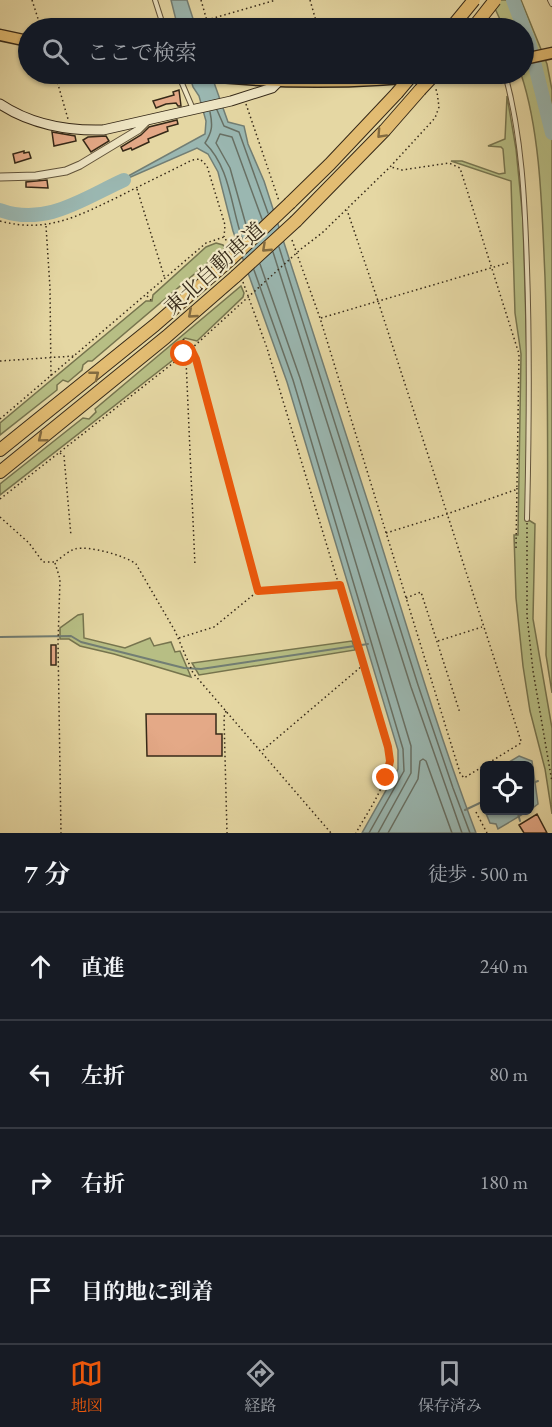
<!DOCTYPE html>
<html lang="ja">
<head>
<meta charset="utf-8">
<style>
	body { margin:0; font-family:"EB Garamond","Noto Serif JP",serif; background:#242831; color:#f1f3f6 }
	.controls { position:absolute; right:18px; bottom:18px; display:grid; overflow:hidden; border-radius:9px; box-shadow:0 2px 4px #0004 }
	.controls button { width:54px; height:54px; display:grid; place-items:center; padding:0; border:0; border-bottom:2px solid #363941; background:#171b24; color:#f1f3f6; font:30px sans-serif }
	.stop { position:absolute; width:18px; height:18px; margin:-14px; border:4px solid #ea580c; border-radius:50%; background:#fff }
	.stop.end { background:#ea580c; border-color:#fff; box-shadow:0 2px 6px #0008 }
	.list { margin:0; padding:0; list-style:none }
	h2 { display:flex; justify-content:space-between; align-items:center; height:78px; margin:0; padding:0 24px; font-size:26px }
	h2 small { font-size:20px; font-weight:400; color:#9ea1a6 }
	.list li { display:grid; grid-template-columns:39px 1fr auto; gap:18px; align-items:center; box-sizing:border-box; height:108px; padding:0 24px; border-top:2px solid #363941 }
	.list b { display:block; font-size:22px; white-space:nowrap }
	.list em { font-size:20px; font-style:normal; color:#9ea1a6 }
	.icon { flex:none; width:33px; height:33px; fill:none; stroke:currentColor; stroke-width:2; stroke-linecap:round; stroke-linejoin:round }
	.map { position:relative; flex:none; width:552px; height:833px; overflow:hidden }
	.search { position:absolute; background:#171b24; box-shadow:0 2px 4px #0004; left:18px; right:18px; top:18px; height:66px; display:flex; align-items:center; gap:15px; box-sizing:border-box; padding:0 21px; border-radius:33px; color:#9ea1a6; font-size:22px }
	.sheet { height:510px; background:#171b24 }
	nav { display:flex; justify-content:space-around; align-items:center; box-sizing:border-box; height:84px; border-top:2px solid #363941; background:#171b24; font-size:16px; color:#9ea1a6 }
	nav a { display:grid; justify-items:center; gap:3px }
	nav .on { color:#ea580c }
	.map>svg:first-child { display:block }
	.green { fill:#b7be84; stroke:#76744e; stroke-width:1.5 }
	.water { fill:#9ab7b1; stroke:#727e74; stroke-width:1.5 }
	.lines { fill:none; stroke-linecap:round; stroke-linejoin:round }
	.shore { stroke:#687064; stroke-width:1.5 }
	.stream { stroke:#727e74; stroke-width:2 }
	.river { stroke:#9ab7b1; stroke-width:14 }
	.building { fill:#e4a987; stroke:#362918; stroke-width:1.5 }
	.lane-casing { stroke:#62543b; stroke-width:6 }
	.street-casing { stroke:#62543b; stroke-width:9 }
	.secondary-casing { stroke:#362918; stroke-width:11 }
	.primary-casing { stroke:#362918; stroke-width:13 }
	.highway-casing { stroke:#362918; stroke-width:14 }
	.path { stroke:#362918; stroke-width:1.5; stroke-dasharray:1.5 3; stroke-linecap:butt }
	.lane { stroke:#eee5c3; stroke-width:4 }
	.street { stroke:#eee5c3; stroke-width:7 }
	.secondary { stroke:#eee5c3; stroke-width:9 }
	.primary { stroke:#e2bc72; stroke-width:10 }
	.highway { stroke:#e2bc72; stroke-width:12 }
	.highway-bridge-casing { stroke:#362918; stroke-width:14; stroke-linecap:butt }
	.highway-bridge { stroke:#e2bc72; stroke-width:12 }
	.oneway { stroke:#836b40 }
	.route { stroke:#ea580c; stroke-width:8 }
	.labels { text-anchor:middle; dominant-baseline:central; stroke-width:4.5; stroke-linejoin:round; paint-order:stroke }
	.street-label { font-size:21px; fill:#362918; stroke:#eee5c3 }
</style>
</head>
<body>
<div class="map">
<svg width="552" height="833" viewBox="0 0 552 833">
	<rect width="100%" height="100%" fill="#e5d7a3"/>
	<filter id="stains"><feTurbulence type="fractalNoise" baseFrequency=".00333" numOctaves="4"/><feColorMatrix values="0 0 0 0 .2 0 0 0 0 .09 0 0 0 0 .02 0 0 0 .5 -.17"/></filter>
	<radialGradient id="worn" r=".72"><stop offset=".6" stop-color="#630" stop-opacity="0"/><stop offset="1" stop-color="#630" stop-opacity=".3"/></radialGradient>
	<path class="green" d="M491,0H521L547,64L552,90V693L546,655C548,529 549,402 545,277C542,213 541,134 521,74H524V28H504Z
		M507,96L516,149L523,220L527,359V519L535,524L533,619L552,728V814L545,769L530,711L523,666L516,598L514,535H518L521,354L515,313L511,181L451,161H462L499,174L505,173L503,149L501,147L488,146L505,139Z
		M216,243L223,245L225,248L92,361H88L83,365L82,370L68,382L63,380L57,385V390L0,435V423L146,301H152L153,295L206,247Z
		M241,286L244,293L243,297L197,341L185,338L182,341L186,347L182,353L0,495V484L83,418L89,419L96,412L95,409Z
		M83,614L84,638L125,648L150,638L154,646L171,642L175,652L180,651L191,677L114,654L80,646L69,639H60V628L78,615Z
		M352,641L355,650L199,675L192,663Z"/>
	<path class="water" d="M171,0H187L196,28H178Z
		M189,74H211L228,122L244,126L248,144L264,181C300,293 337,405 373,518C406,623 437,730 476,833H362L398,769V750L287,382L233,231L218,172L208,154L197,148L110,186L205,134L206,121L199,96L193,87Z
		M519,756L532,761L538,804L530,810V766L504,765Z
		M485,811H528L498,829L496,824L490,823Z"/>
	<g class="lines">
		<path class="shore" d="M217,110L224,126L239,132L268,213
			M210,112C213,126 212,132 205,143C230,167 231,207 242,238
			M248,232L230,168L216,143L220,134L232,137L262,219
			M279,247L418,685L453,788L470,833
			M273,252L411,687L462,833
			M260,264L300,378L411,746V773L378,833
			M254,270L293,380L403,749L404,771L369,833
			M388,833L418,779L420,761L423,759L426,761L452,833"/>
		<path class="stream" d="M0,637L71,636L81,642L184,668L201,669L368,644
			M530,784L538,781
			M465,810L484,801
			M517,810L520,821"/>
		<path class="river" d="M513,0L529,42L552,133
			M0,210C46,227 84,198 124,180"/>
	</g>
	<path class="building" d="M179,90L181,106H178L176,103L166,104L156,108L153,101L174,95L173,92Z
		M177,120L178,124L167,127L168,131L148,139L149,142L132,150L131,148L123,151L121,147L141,135L149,127Z
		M52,132L75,136L76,141L54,146Z
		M106,136L109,141L91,152L83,140L88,137Z
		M24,151V153L29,152L31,158L15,163L13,154Z
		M47,180L48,188L26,187V182Z
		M51,645H56V665H51Z
		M146,714H216V734H222V756H147Z
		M537,814L547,833H524L519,825Z"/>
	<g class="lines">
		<defs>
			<path id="lane" d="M155,0L164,28
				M550,0L552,4
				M483,19L488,28
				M178,74L193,109
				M505,74C522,136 525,203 527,268C530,352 529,435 527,519"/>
			<path id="street" d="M0,177L36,176L66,171L80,165L138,130L147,121"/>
			<path id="secondary" d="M0,104C30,124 68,131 103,130L231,101L272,88L279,81"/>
			<path id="primary" d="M0,35L28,41
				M524,59L552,53
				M193,74C275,84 360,84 442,74"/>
			<path id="highway" d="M290,203L330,164L397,93
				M296,221L385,130L420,90
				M0,450L155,325L231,259
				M0,472L166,337L236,276"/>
		</defs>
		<use href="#lane" class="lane-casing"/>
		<use href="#street" class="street-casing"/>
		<use href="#secondary" class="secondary-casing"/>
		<use href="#primary" class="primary-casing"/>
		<use href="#highway" class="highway-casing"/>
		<path class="path" d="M32,0L41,28
			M201,0L209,28
			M310,0L318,28
			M207,20L276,0
			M55,74L68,119
			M246,104L279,201
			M137,189L165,279
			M0,221C48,234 80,215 122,195C145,183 169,172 192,160L200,159L207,166L225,225L224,237
			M46,226L50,288L51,377
			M292,240L320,318L460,773L464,778L521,743V741L378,301L347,210
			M243,282L267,348L388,747C393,779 370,807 356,833
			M147,296L152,301
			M321,318L511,262
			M183,339L191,349L196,359L258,591
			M184,355L186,360L195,566
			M0,361L74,356
			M0,419L206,243L224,237L230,246
			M60,453L64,456L71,536
			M0,499L191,349L301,249L322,233L390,167L435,118L439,107L437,92L435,87
			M0,517L29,543L43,562H55C61,558 68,551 75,549C88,545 126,556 136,564L175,631L193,673L331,833
			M527,523V616L533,671L552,782
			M386,533L447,514L515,490L517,486L519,354L460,168L449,163L402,170L391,167
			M516,548L517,487
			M55,563L60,579L58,643L61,833
			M406,598L421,592L460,713
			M179,638L214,627L258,591L339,585
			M438,641L482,627
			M226,711L224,717L227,833
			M263,750L362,666
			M476,812L487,833"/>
		<use href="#lane" class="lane"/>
		<use href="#street" class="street"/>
		<use href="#secondary" class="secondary"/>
		<use href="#primary" class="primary"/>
		<use href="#highway" class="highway"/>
		<defs>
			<path id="highway-bridge" d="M451,28L474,0
				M473,28L495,0
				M420,90L435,74
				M397,93L413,74
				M231,259L290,203
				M236,276L296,221"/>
		</defs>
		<use href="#highway-bridge" class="highway-bridge-casing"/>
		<use href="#highway-bridge" class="highway-bridge"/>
	</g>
	<defs><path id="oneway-chevron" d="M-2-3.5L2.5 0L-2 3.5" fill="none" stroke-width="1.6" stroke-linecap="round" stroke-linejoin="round" transform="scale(1.5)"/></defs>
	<g class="oneway">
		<use href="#oneway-chevron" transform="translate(381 134) rotate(133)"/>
		<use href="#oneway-chevron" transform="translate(266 248) rotate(137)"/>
		<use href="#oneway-chevron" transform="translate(192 314) rotate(139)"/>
		<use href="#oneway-chevron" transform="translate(95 375) rotate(-39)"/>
		<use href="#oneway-chevron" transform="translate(42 438) rotate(141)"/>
	</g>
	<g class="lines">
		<path class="route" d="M184,354L191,349L196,359L258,591L340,585L388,747L390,761L386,778"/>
	</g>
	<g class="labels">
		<g class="street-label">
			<text transform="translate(214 268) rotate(-42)">東北自動車道</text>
		</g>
	</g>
	<rect width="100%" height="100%" filter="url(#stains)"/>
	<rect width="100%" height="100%" fill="url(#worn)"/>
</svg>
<div class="controls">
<button><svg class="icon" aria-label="locate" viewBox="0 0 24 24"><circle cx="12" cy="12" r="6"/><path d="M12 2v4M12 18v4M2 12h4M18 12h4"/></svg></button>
</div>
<div class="stop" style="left:184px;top:354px"></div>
<div class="stop end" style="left:386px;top:778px"></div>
<div class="search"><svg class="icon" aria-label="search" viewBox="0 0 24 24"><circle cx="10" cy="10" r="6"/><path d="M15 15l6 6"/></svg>ここで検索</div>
</div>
<section class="sheet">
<h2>7 分<small>徒歩 · 500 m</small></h2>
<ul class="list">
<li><svg class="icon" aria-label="ahead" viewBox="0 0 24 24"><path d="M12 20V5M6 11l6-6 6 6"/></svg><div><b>直進</b></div><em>240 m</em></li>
<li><svg class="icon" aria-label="left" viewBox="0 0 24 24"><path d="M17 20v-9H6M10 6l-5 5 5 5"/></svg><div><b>左折</b></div><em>80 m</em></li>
<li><svg class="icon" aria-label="right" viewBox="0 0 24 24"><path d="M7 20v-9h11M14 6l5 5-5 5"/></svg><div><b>右折</b></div><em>180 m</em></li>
<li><svg class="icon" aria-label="arrive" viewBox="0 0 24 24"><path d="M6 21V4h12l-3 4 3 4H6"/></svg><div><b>目的地に到着</b></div></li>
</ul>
</section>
<nav>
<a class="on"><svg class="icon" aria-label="map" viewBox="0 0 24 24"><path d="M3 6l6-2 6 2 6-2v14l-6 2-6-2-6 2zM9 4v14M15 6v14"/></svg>地図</a>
<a><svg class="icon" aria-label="directions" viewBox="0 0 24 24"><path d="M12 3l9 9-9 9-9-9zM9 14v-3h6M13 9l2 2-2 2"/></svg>経路</a>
<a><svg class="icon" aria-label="saved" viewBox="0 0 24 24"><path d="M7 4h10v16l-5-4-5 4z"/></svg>保存済み</a>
</nav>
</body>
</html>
